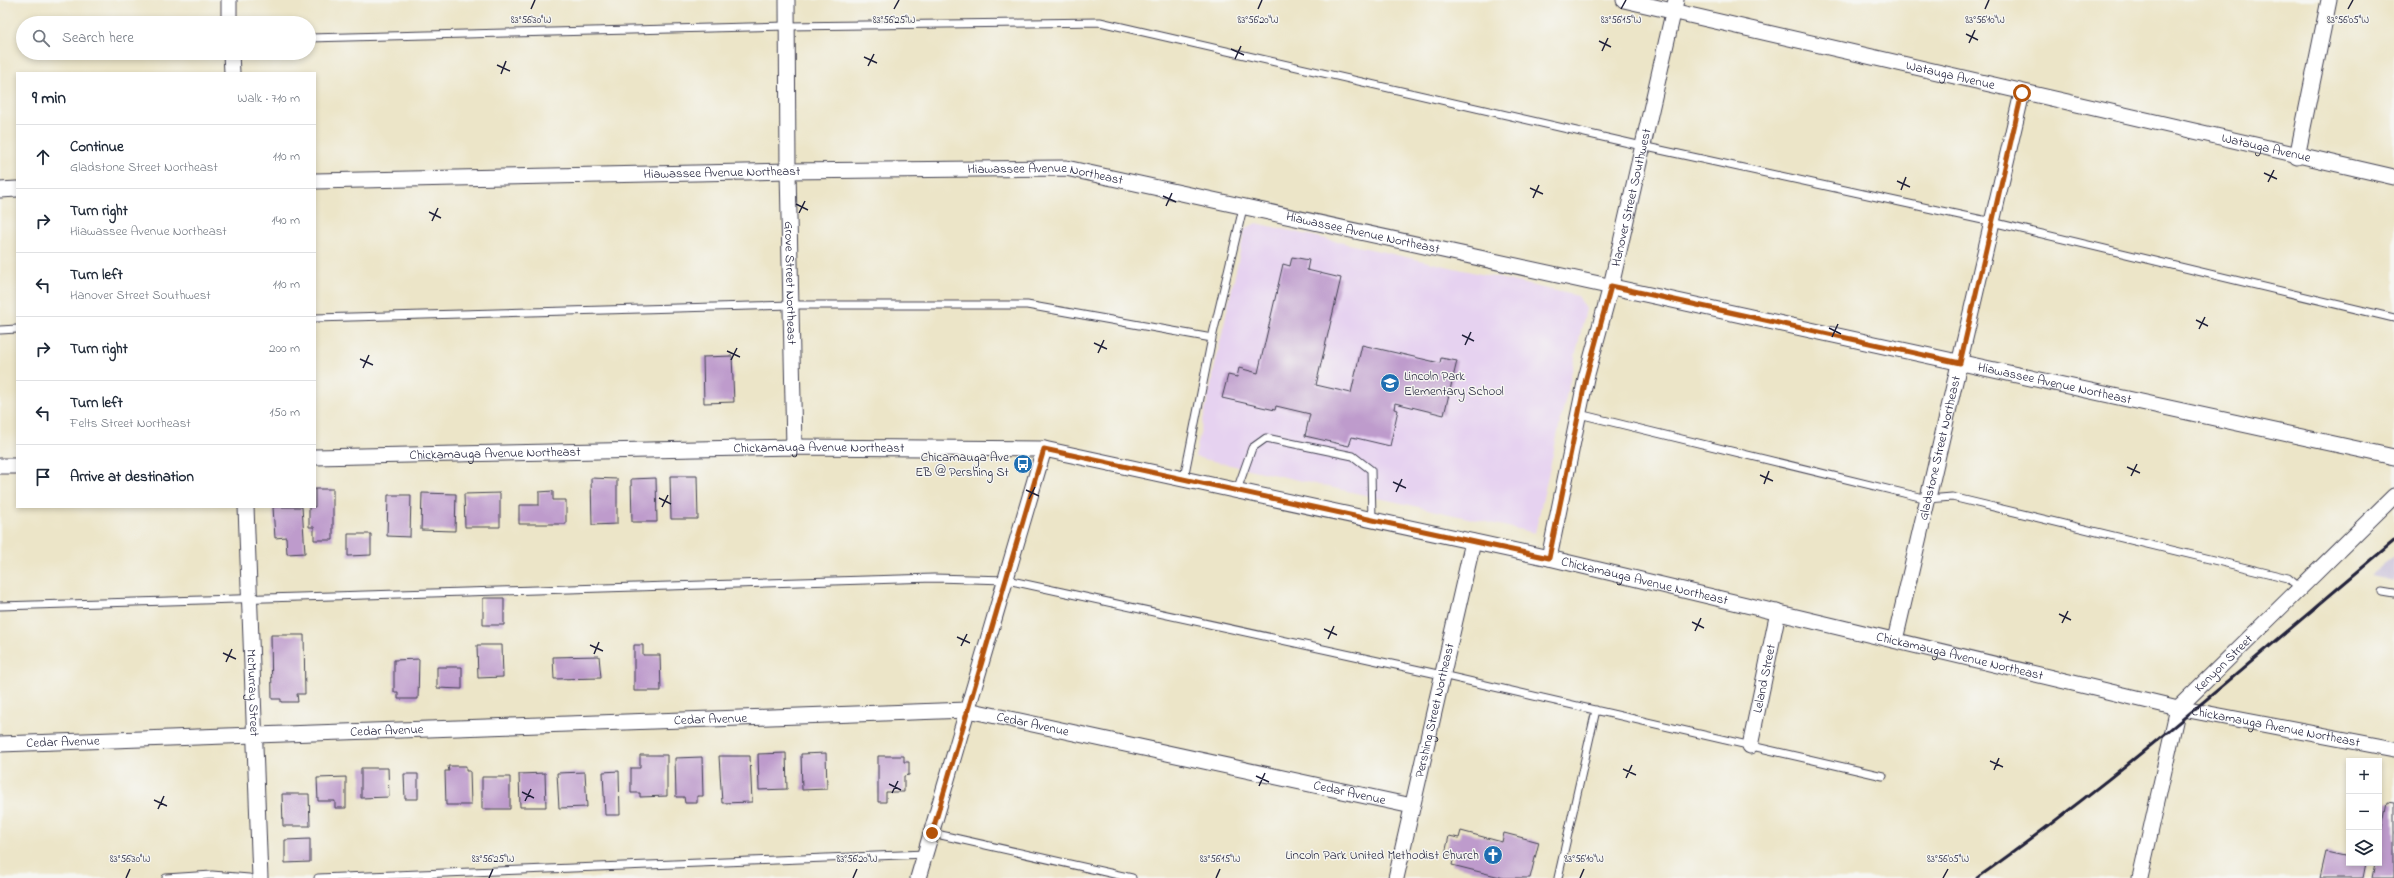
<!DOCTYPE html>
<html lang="en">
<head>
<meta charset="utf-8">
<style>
	body { margin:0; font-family:"Indie Flower",sans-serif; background:#f6f6f7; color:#1f2937 }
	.controls { position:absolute; right:12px; bottom:12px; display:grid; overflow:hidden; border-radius:0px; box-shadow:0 2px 6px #0003 }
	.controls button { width:36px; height:36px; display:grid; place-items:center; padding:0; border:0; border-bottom:1px solid #e0e1e3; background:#fff; color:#1f2937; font:20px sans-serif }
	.stop { position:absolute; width:12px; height:12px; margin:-9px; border:3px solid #b45309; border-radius:50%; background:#fff }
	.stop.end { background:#b45309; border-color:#fff; box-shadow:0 1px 4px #0008 }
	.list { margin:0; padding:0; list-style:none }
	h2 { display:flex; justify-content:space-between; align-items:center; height:52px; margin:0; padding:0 16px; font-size:17px }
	h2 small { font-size:13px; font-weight:400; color:#747a83 }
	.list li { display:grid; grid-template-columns:26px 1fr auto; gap:12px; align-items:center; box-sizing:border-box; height:64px; padding:0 16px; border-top:1px solid #e0e1e3 }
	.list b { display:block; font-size:15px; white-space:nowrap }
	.list p { margin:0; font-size:13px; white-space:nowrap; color:#747a83 }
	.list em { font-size:13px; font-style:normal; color:#747a83 }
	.icon { flex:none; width:22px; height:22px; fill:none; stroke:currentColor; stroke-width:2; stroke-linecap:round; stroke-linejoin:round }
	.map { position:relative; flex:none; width:2394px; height:878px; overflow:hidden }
	.search { position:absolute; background:#fff; box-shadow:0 2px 6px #0003; left:16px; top:16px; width:300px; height:44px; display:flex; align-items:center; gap:10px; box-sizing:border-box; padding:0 14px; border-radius:22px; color:#747a83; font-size:15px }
	.panel { position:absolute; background:#fff; box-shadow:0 2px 6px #0003; left:16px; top:72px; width:300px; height:436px; border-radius:0px }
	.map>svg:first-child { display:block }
	.built { fill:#e6d2f0 }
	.industrial { fill:#c8bfd8 }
	.building { fill:#be9bcc }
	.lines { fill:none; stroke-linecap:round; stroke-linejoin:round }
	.lane-casing { stroke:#403f50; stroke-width:9 }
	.street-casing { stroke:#403f50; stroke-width:17 }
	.lane { stroke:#fff; stroke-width:7 }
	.street { stroke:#fff; stroke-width:15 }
	.rail { stroke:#22223b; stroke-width:3 }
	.route { stroke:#b45309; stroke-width:5 }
	.ticks { fill:none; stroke:#22223b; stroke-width:1.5 }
	.labels { text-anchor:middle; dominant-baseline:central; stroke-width:3; stroke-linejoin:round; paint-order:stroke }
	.street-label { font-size:13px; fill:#22223b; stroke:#f6f6f2 }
	.poi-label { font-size:13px; fill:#22223b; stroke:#f6f6f2; text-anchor:end }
	.ticks-label { font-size:10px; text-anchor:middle; fill:#22223b; stroke:#f6f6f2; stroke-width:3; stroke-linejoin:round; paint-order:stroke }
</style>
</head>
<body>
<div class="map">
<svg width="2394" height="878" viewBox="0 0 2394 878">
	<rect width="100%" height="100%" fill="#f6f6f2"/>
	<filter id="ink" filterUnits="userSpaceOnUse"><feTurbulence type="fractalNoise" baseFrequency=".025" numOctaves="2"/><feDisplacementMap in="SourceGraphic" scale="8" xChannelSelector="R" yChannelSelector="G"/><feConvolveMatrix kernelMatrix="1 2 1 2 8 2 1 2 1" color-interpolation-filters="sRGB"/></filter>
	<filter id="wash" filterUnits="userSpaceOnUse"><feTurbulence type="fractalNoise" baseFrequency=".012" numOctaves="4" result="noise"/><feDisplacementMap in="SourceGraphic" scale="16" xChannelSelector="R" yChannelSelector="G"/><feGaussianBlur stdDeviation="0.9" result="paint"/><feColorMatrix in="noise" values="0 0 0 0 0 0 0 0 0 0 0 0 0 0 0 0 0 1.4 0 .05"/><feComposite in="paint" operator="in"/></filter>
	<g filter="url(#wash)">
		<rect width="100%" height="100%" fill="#ece5c8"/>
		<path class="built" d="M1256,223L1578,296L1586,309L1535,533L1195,457L1245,229Z"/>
		<path class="industrial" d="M2394,557V581L2370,576Z"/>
		<g id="blocks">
			<path class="building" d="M1292,257L1309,260L1307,270L1341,278L1316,385L1351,393L1362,345L1440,363L1441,358L1457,361L1444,415L1395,403L1394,409L1398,410L1390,446L1352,437L1349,446L1305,436L1310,414L1276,406L1275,410L1222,398L1228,375L1237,377L1239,368L1258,373L1283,264L1290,266Z
				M732,356L734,402L704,403L703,357Z
				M670,476H697L698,519H671Z
				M591,478L617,479V524L592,525Z
				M656,478L657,522H632L631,479Z
				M315,489H333V540H314V527H309V507H315Z
				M553,491V500H566V524H519V505H539V492Z
				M422,493L456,494L455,531L421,530Z
				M500,493V527H465L464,494Z
				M388,495H411L410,537L387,536Z
				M273,507H302L305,553L287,554L286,537L275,538Z
				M348,534H371V555L348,556Z
				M483,598H504V625H483Z
				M271,635H304L305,694H297L298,702H281V699H272Z
				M477,645H502L503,677L478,678Z
				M634,645H643V655H660L661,691H634Z
				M599,656L601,678L554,679L553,657Z
				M419,659L418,699H398V692H394V660Z
				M437,667H462V689L437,688Z
				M786,753L787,789L759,790L758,754Z
				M826,753L827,789L802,790L801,754Z
				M640,755H667V796L640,797V793H631V768H640Z
				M719,756H750L752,802L722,803Z
				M878,756H904V762H909V775L904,776V792H886V802H878Z
				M702,757L703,796H697V803H685L684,797H676L675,758Z
				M448,766H466V771H470L471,805H446L445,771H449Z
				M361,768H388L389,797L361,798Z
				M619,771L620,815H605L603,772Z
				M585,772L587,807L559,808L557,773Z
				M545,773L546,807H520L519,774Z
				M404,774H418V799H405Z
				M346,777V808H335V801H318L317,778Z
				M482,777H510V809H482Z
				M282,794H309L310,826H283Z
				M2387,802L2394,803V878H2372L2375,863H2379V843Z
				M1461,831L1502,842L1504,833L1539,842L1530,878H1504L1452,865L1454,856L1445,854L1449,836L1459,838Z
				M310,839V862L285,863V840Z
				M2326,852L2349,857V863H2366L2363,878H2320Z"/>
		</g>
	</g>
	<g filter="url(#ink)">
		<use href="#blocks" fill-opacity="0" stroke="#403f50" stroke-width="1"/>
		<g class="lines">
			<defs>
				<path id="lane" d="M309,38L787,26L1100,22L1642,146L1992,222L2394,318
					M315,318L791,305H1027L1212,338
					M0,330L17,329
					M1579,414L1928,499L1952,497L2288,578L2300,588
					M1184,478L1212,338L1243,208
					M1237,490L1252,448L1266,438L1353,456L1371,470L1372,520
					M2382,592L2394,594
					M0,606L934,578L1007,580L1442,675L1883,776
					M932,833L1132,878
					M166,878L212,875L249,878
					M318,878L926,854
					M1558,878L1596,710"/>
				<g id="street">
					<path d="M229,0V23"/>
					<path id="s1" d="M787,0L788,171L794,447"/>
					<path id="s2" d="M1624,0L2394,177"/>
					<path d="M231,53L232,73"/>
					<path d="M2297,157L2329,0"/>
					<path id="s3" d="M315,181L788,171L1066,168L2394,457"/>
					<path d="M0,190L17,189"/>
					<path id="s4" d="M315,457L794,447L1044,449L1549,558L2178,708L2394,749"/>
					<path d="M0,466H17"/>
					<path id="s5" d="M246,507L260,878"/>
					<path id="s6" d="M1549,558L1586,378L1611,286L1676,0"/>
					<path id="s7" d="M1895,640L2022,93"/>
					<path id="s8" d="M0,744L968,710L1412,806"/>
					<path id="s9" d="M1750,746L1778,612"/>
					<path d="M918,878L1044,449"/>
					<path id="s10" d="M1396,878L1473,542"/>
					<path id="s11" d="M2140,878L2178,708L2394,496"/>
				</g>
			</defs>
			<use href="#lane" class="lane-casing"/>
			<use href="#street" class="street-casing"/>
			<use href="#lane" class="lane"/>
			<use href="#street" class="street"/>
			<path class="rail" d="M1977,878C2123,775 2257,656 2394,541"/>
		</g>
	</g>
	<g class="lines" filter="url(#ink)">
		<path class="route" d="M932,833L1044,449L1549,558L1586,378L1611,286L1960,363L2022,93"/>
	</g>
	<path class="ticks" d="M531,9L535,0M894,9L899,0M1258,9L1262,0M1621,9L1626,0M1985,9L1989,0M2348,9L2353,0M1966,34L1978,40M1599,41L1611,47M1969,43L1975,30M1231,49L1244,55M1602,51L1608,38M864,57L877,63M1235,59L1241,46M497,65L510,71M868,66L874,54M501,74L506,61M2264,173L2277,179M1897,181L1910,187M2268,182L2274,170M1530,188L1543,194M1901,190L1906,177M1163,196L1176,202M1533,198L1539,185M796,204L808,210M1166,206L1172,193M429,212L441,218M799,213L805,201M432,221L438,208M2196,320L2208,326M1829,328L1841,334M2199,329L2205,317M1462,335L1474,341M1832,337L1838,324M1094,343L1107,349M1465,345L1471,332M727,351L740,357M1098,353L1104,340M360,359L373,365M731,360L737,348M363,368L369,355M2127,467L2140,473M1760,475L1773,481M2131,476L2137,464M1393,482L1406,488M1764,484L1769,471M1026,490L1039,496M1396,492L1402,479M659,498L671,504M1029,499L1035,487M662,507L668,495M2059,614L2071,620M1692,622L1704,628M2062,623L2068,611M1324,629L1337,635M1695,631L1701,618M957,637L970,643M1328,639L1334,626M590,645L603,651M961,646L967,634M223,653L236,659M594,654L599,642M226,662L232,649M1990,761L2003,767M1623,769L1636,775M1994,770L1999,758M1256,776L1269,782M1626,778L1632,765M889,784L901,790M1259,786L1265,773M522,792L534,798M892,793L898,781M154,800L167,806M525,801L531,789M158,809L164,796M126,878L130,869M489,878L493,869M853,878L857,869M1216,878L1220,869M1580,878L1584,869M1943,878L1948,869"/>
	<defs>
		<symbol id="school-disc" viewBox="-11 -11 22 22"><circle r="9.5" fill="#1f6fb2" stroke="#f6f6f2"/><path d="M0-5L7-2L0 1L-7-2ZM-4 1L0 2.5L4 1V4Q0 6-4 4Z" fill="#fff"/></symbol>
		<symbol id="bus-disc" viewBox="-11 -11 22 22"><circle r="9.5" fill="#1f6fb2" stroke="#f6f6f2"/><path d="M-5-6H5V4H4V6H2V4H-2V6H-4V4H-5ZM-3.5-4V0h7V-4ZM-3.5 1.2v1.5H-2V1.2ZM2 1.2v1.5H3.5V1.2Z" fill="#fff"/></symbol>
		<symbol id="church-disc" viewBox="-11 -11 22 22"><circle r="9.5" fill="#1f6fb2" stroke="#f6f6f2"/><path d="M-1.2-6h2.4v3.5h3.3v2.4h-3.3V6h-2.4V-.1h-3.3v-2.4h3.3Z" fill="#fff"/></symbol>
	</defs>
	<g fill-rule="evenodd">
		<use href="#school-disc" x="1379" y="372" width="22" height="22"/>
		<use href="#bus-disc" x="1012" y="453" width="22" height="22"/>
		<use href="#church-disc" x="1482" y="844" width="22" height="22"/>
	</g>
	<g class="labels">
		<g class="street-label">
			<text stroke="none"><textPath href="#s2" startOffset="335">Watauga Avenue</textPath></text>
			<text stroke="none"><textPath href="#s2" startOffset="659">Watauga Avenue</textPath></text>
			<text stroke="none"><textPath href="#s3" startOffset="407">Hiawassee Avenue Northeast</textPath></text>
			<text stroke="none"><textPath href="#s3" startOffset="731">Hiawassee Avenue Northeast</textPath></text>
			<text stroke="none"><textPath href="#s6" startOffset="370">Hanover Street Southwest</textPath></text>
			<text stroke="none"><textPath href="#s3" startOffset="1055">Hiawassee Avenue Northeast</textPath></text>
			<text stroke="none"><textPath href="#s1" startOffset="283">Grove Street Northeast</textPath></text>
			<text stroke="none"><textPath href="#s3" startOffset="1763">Hiawassee Avenue Northeast</textPath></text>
			<text stroke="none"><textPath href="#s4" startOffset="504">Chickamauga Avenue Northeast</textPath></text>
			<text stroke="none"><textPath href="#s7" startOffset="197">Gladstone Street Northeast</textPath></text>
			<text stroke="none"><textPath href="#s4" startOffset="180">Chickamauga Avenue Northeast</textPath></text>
			<text stroke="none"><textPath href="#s4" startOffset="1344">Chickamauga Avenue Northeast</textPath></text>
			<text stroke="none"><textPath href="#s4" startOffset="1668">Chickamauga Avenue Northeast</textPath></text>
			<text stroke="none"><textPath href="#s11" startOffset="238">Kenyon Street</textPath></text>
			<text stroke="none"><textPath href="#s9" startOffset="69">Leland Street</textPath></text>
			<text stroke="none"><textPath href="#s5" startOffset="186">McMurray Street</textPath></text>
			<text stroke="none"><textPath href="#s10" startOffset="172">Pershing Street Northeast</textPath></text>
			<text stroke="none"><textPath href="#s8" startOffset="711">Cedar Avenue</textPath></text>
			<text stroke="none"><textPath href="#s8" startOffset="1035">Cedar Avenue</textPath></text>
			<text stroke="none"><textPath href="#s4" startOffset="1992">Chickamauga Avenue Northeast</textPath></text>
			<text stroke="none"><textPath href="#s8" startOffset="387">Cedar Avenue</textPath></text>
			<text stroke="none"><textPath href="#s8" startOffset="63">Cedar Avenue</textPath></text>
			<text stroke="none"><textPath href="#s8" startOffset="1359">Cedar Avenue</textPath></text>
		</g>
		<g class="poi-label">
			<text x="1404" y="376" text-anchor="start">Lincoln Park<tspan x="1404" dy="15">Elementary School</tspan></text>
			<text x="1009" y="457">Chicamauga Ave<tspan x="1009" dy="15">EB @ Pershing St</tspan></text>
			<text x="1479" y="855">Lincoln Park United Methodist Church</text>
		</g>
	</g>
	<g class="ticks-label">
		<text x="531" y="23">83°56'30"W</text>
		<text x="894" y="23">83°56'25"W</text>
		<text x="1258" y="23">83°56'20"W</text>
		<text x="1621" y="23">83°56'15"W</text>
		<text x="1985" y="23">83°56'10"W</text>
		<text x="2348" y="23">83°56'05"W</text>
		<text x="130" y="862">83°56'30"W</text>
		<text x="493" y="862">83°56'25"W</text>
		<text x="857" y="862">83°56'20"W</text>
		<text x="1220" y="862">83°56'15"W</text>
		<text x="1584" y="862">83°56'10"W</text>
		<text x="1948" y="862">83°56'05"W</text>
	</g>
</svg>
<div class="controls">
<button>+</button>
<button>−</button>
<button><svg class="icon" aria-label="layers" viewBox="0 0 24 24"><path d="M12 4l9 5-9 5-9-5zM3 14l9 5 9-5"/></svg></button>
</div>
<div class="stop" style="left:2022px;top:93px"></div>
<div class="stop end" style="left:932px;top:833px"></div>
<div class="search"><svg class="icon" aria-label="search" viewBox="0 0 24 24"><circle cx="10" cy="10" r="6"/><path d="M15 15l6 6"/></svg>Search here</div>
<section class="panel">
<h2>9 min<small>Walk · 710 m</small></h2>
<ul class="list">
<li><svg class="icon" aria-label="ahead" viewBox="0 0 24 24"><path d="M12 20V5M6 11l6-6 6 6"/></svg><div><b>Continue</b><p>Gladstone Street Northeast</p></div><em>110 m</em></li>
<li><svg class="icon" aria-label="right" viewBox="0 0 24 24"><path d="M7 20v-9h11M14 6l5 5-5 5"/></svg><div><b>Turn right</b><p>Hiawassee Avenue Northeast</p></div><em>140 m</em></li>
<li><svg class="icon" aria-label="left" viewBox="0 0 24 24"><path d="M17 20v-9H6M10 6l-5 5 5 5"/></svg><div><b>Turn left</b><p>Hanover Street Southwest</p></div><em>110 m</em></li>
<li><svg class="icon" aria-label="right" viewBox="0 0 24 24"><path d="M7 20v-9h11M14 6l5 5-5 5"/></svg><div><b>Turn right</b></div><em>200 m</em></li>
<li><svg class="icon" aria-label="left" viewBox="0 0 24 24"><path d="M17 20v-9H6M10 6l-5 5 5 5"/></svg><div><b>Turn left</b><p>Felts Street Northeast</p></div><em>150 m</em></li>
<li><svg class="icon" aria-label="arrive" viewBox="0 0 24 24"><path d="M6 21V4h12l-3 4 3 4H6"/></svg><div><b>Arrive at destination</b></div></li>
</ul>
</section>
</div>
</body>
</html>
